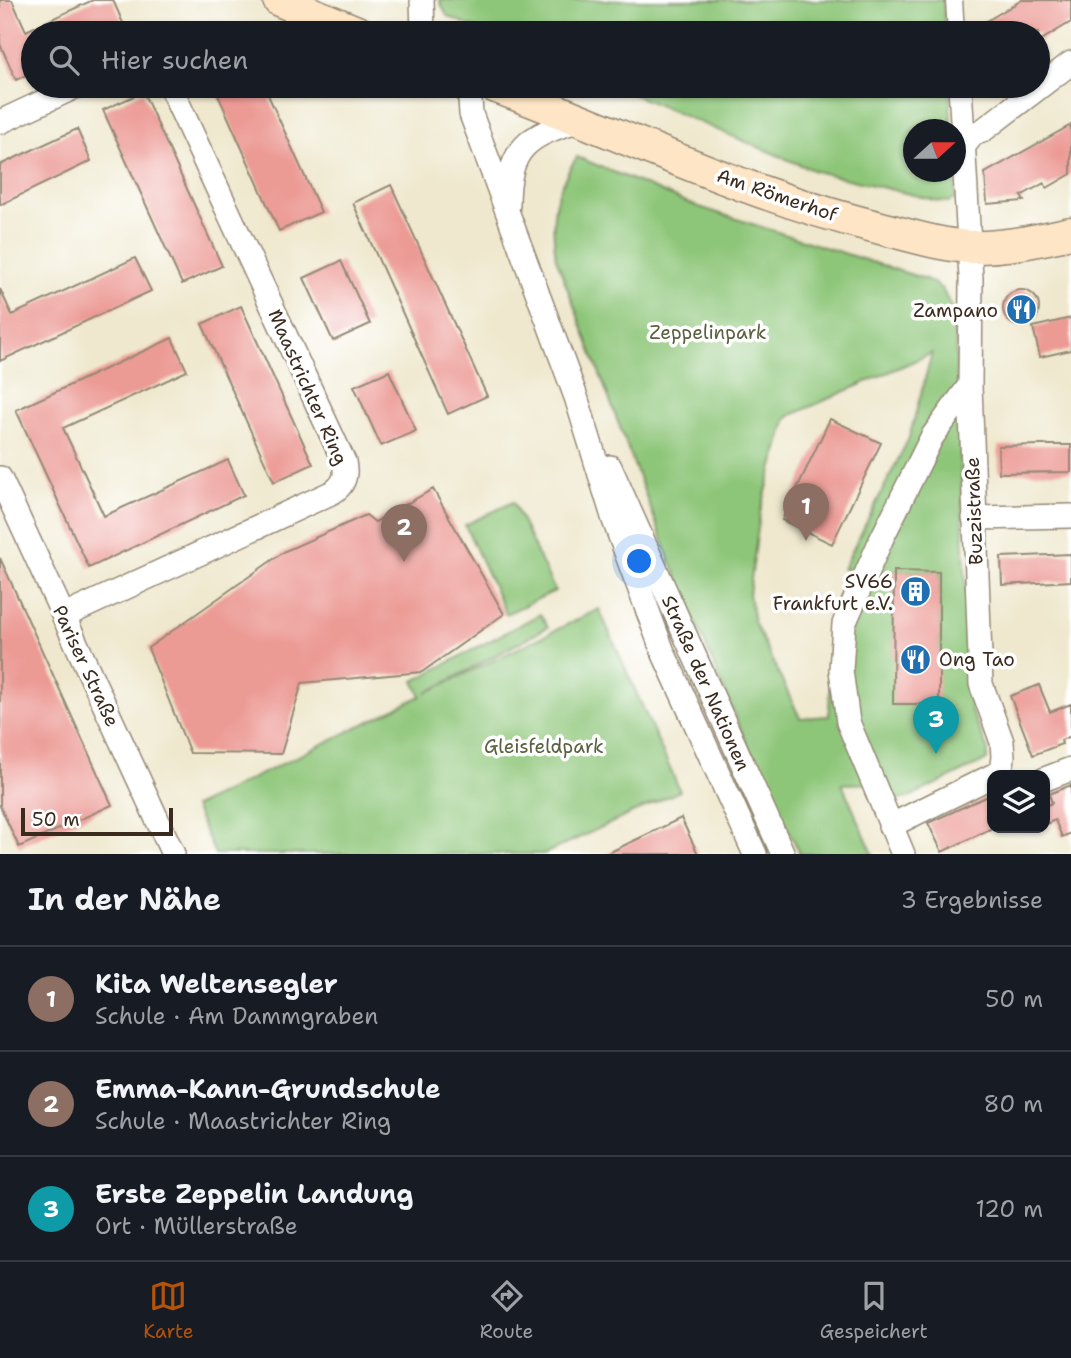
<!DOCTYPE html>
<html lang="de">
<head>
<meta charset="utf-8">
<style>
	body { margin:0; font-family:"Shantell Sans",sans-serif; background:#20242c; color:#f1f3f6 }
	.controls { position:absolute; right:21px; bottom:21px; display:grid; overflow:hidden; border-radius:14px; box-shadow:0 2px 5px #0004 }
	.controls button { width:63px; height:63px; display:grid; place-items:center; padding:0; border:0; border-bottom:2px solid #363941; background:#171b24; color:#f1f3f6; font:35px sans-serif }
	.compass { position:absolute; left:903px; top:119px; width:63px; height:63px; border-radius:50%; background:#171b24; box-shadow:0 2px 5px #0004; rotate:69deg }
	.scale { position:absolute; left:21px; bottom:18px; width:152px; box-sizing:border-box; padding-left:7px; border:4px solid #3b2a1e; border-top:0; font-size:19px; line-height:24px; white-space:nowrap; color:#3b2a1e; -webkit-text-stroke:5px #fff; paint-order:stroke }
	.you { position:absolute; left:640px; top:562px; width:24px; height:24px; margin:-18px; border:5px solid #fff; border-radius:50%; background:#1a73e8; box-shadow:0 0 0 10px #1a73e833 }
	.badge { display:grid; place-items:center; width:46px; height:46px; border-radius:50%; background:#b45309; color:#fff; font-size:23px; font-weight:700 }
	.pin { position:absolute; translate:-50% -58px; filter:drop-shadow(0 2px 4px #0008) }
	.pin::after { content:''; position:absolute; top:37px; width:24px; height:21px; background:inherit; clip-path:polygon(0 0,100% 0,50% 100%) }
	.list { margin:0; padding:0; list-style:none }
	h2 { display:flex; justify-content:space-between; align-items:center; height:91px; margin:0; padding:0 28px; font-size:30px }
	h2 small { font-size:23px; font-weight:400; color:#9ea1a6 }
	.list li { display:grid; grid-template-columns:46px 1fr auto; gap:21px; align-items:center; box-sizing:border-box; height:105px; padding:0 28px; border-top:2px solid #363941 }
	.list b { display:block; font-size:26px; white-space:nowrap }
	.list p { margin:0; font-size:23px; white-space:nowrap; color:#9ea1a6 }
	.list em { font-size:23px; font-style:normal; color:#9ea1a6 }
	.icon { flex:none; width:38px; height:38px; fill:none; stroke:currentColor; stroke-width:2; stroke-linecap:round; stroke-linejoin:round }
	.map { position:relative; flex:none; width:1071px; height:854px; overflow:hidden }
	.search { position:absolute; background:#171b24; box-shadow:0 2px 5px #0004; left:21px; right:21px; top:21px; height:77px; display:flex; align-items:center; gap:18px; box-sizing:border-box; padding:0 24px; border-radius:38px; color:#9ea1a6; font-size:26px }
	.sheet { height:406px; background:#171b24 }
	nav { display:flex; justify-content:space-around; align-items:center; box-sizing:border-box; height:98px; border-top:2px solid #363941; background:#171b24; font-size:19px; color:#9ea1a6 }
	nav a { display:grid; justify-items:center; gap:4px }
	nav .on { color:#b45309 }
	.map>svg:first-child { display:block }
	.green { fill:#8ec679; stroke:#64784c; stroke-width:2; fill-rule:evenodd }
	.building { fill:#ec9a94 }
	.lines { fill:none; stroke-linecap:round; stroke-linejoin:round }
	.pedestrian-casing { stroke:#958976; stroke-width:19 }
	.minor-casing { stroke:#958976; stroke-width:26 }
	.secondary-casing { stroke:#958976; stroke-width:35 }
	.pedestrian { stroke:#fff; stroke-width:16 }
	.minor { stroke:#fff; stroke-width:23 }
	.secondary { stroke:#fde5c5; stroke-width:32 }
	.labels { text-anchor:middle; dominant-baseline:central; stroke-width:7; stroke-linejoin:round; paint-order:stroke }
	.street-label { font-size:19px; fill:#3b2a1e; stroke:#fff }
	.poi-label { font-size:19px; fill:#3b2a1e; stroke:#fff; text-anchor:end }
	.park-label { font-size:19px; fill:#58613e; stroke:#fff }
</style>
</head>
<body>
<div class="map">
<svg width="1071" height="854" viewBox="0 0 1071 854">
	<rect width="100%" height="100%" fill="#fff"/>
	<filter id="ink" filterUnits="userSpaceOnUse"><feTurbulence type="fractalNoise" baseFrequency=".0143" numOctaves="2"/><feDisplacementMap in="SourceGraphic" scale="14" xChannelSelector="R" yChannelSelector="G"/><feConvolveMatrix kernelMatrix="1 2 1 2 8 2 1 2 1" color-interpolation-filters="sRGB"/></filter>
	<filter id="wash" filterUnits="userSpaceOnUse"><feTurbulence type="fractalNoise" baseFrequency=".00686" numOctaves="4" result="noise"/><feDisplacementMap in="SourceGraphic" scale="28" xChannelSelector="R" yChannelSelector="G"/><feGaussianBlur stdDeviation="1.57" result="paint"/><feColorMatrix in="noise" values="0 0 0 0 0 0 0 0 0 0 0 0 0 0 0 0 0 1.4 0 .05"/><feComposite in="paint" operator="in"/></filter>
	<g filter="url(#wash)">
		<rect width="100%" height="100%" fill="#efe8ce"/>
		<path class="green" d="M439,0H943L945,33H487L447,16Z
			M613,86H949L952,129L914,130V172H955V199L948,202L938,201L815,171Z
			M577,157L696,206L928,280L942,289L954,313L971,711L988,750L987,760L907,798L893,801L885,783L842,784L873,854H800L743,735L672,565L556,258C550,215 553,194 577,157ZM932,353L909,438L843,569L848,570L832,625L829,716L800,718L754,622L749,594L760,513L787,417ZM894,571L939,572L938,704H894Z
			M513,502L555,591L506,614L465,525Z
			M599,609L680,791L544,854H215L194,807L421,696L414,681L540,614L548,627L426,693Z"/>
		<g id="blocks">
			<path class="building" d="M0,0H12L26,31L93,0H113L126,30L118,33H33V72L16,80L0,44Z
				M1022,0H1071V22L1038,42V33H975V28Z
				M214,86H264L321,212L279,231Z
				M143,92L222,266L182,284L103,110Z
				M1071,125V174L1047,188L1044,183L1021,196L1024,201L987,204L985,173Z
				M77,129L91,161L0,205V165Z
				M391,185L487,396L448,414L353,203Z
				M135,258L151,291L0,361V289L12,315Z
				M341,261L370,324L333,341L304,278Z
				M1003 308a18 18 0 1 1 36 0a18 18 0 1 1-36 0Z
				M241,306L313,464L274,482L202,324Z
				M1071,318V350L1040,357L1033,327Z
				M172,338L187,371L63,428L104,516L228,460L244,495L89,568L16,410Z
				M389,371L416,431L381,446L354,386Z
				M830,419L881,443L832,544L782,520Z
				M1042,445H1071V472L999,473L998,446Z
				M433,489L504,614L422,672L302,683L281,754L190,753L148,648L285,551L366,515L375,522Z
				M1071,554V581L1002,585L1001,557Z
				M0,558L112,805L19,847L0,806Z
				M894,571L939,572V704H893Z
				M1039,685L1050,712L1071,704V736L1061,740L1062,744L1033,755L1010,696Z
				M1071,785V833L1062,837L1055,820L1046,824L1045,806L1052,803L1049,794Z
				M992,794V828L942,852L928,823Z
				M681,818L698,854H606L646,835Z"/>
		</g>
	</g>
	<g filter="url(#ink)">
		<use href="#blocks" fill-opacity="0" stroke="#958976" stroke-width="2"/>
		<g class="lines">
			<defs>
				<path id="pedestrian" d="M954,0L956,33"/>
				<path id="minor" d="M422,0L423,33
					M473,86L470,99L471,114L576,397L614,520L663,652L755,854
					M960,86L971,278L970,385L981,684L1002,742L1003,757L1001,772
					M0,122L77,86
					M964,146L973,134L982,131L1071,63
					M508,205C508,147 528,135 581,120
					M610,467L783,854
					M0,478L173,854
					M974,518L1071,516
					M64,616L333,492C345,484 347,475 344,462L170,86
					M1045,779L1071,769
					M890,826L992,776
					M903,854L848,722L841,670L844,624L881,540L932,437L970,385"/>
				<path id="secondary" d="M279,0L359,33
					M494,86C620,133 742,193 873,226C905,234 938,245 971,247C1005,248 1038,240 1071,233"/>
			</defs>
			<use href="#pedestrian" class="pedestrian-casing"/>
			<use href="#minor" class="minor-casing"/>
			<use href="#secondary" class="secondary-casing"/>
			<use href="#pedestrian" class="pedestrian"/>
			<use href="#minor" class="minor"/>
			<use href="#secondary" class="secondary"/>
		</g>
	</g>
	<defs>
		<symbol id="restaurant-disc" viewBox="-11 -11 22 22"><circle r="9.5" fill="#1f6fb2" stroke="#fff"/><path d="M-5-6h1v4h1v-4h1v4h1v-4h1v5L-1.5 .5V6h-2V.5L-5-1ZM5-6V6H3V1.5H1.5Q1.5-4 5-6Z" fill="#fff"/></symbol>
		<symbol id="building-disc" viewBox="-11 -11 22 22"><circle r="9.5" fill="#1f6fb2" stroke="#fff"/><path d="M-4-6H4V6H1V3H-1V6H-4ZM-2.5-4.3h1.7v1.8h-1.7ZM.8-4.3h1.7v1.8H.8ZM-2.5-1h1.7V.8h-1.7ZM.8-1h1.7V.8H.8Z" fill="#fff"/></symbol>
	</defs>
	<g fill-rule="evenodd">
		<use href="#restaurant-disc" x="1004" y="292" width="35" height="35"/>
		<use href="#building-disc" x="898" y="574" width="35" height="35"/>
		<use href="#restaurant-disc" x="898" y="642" width="35" height="35"/>
	</g>
	<g class="labels">
		<g class="street-label">
			<text transform="translate(777 195) rotate(19)">Am Römerhof</text>
			<text transform="translate(308 387) rotate(66)">Maastrichter Ring</text>
			<text transform="translate(974 511) rotate(-92)">Buzzistraße</text>
			<text transform="translate(86 666) rotate(65)">Pariser Straße</text>
			<text transform="translate(706 683) rotate(66)">Straße der Nationen</text>
		</g>
		<g class="poi-label">
			<text x="998" y="310">Zampano</text>
			<text x="893" y="581">SV66<tspan x="893" dy="22">Frankfurt e.V.</tspan></text>
			<text x="939" y="659" text-anchor="start">Ong Tao</text>
		</g>
		<g class="park-label">
			<text x="708" y="332">Zeppelinpark</text>
			<text x="544" y="746">Gleisfeldpark</text>
		</g>
	</g>
</svg>
<div class="controls">
<button><svg class="icon" aria-label="layers" viewBox="0 0 24 24"><path d="M12 4l9 5-9 5-9-5zM3 14l9 5 9-5"/></svg></button>
</div>
<svg class="compass" viewBox="-18 -18 36 36"><path d="M0-13l5 13h-10z" fill="#e53935"/><path d="M0 13l5-13h-10z" fill="#9ea1a6"/></svg>
<div class="scale">50 m</div>
<div class="you"></div>
<div class="pin badge" style="left:806px;top:541px;background:#8d6e63">1</div>
<div class="pin badge" style="left:404px;top:562px;background:#8d6e63">2</div>
<div class="pin badge" style="left:936px;top:754px;background:#0f9aa8">3</div>
<div class="search"><svg class="icon" aria-label="search" viewBox="0 0 24 24"><circle cx="10" cy="10" r="6"/><path d="M15 15l6 6"/></svg>Hier suchen</div>
</div>
<section class="sheet">
<h2>In der Nähe<small>3 Ergebnisse</small></h2>
<ul class="list">
<li><span class="badge" style="background:#8d6e63">1</span><div><b>Kita Weltensegler</b><p>Schule · Am Dammgraben</p></div><em>50 m</em></li>
<li><span class="badge" style="background:#8d6e63">2</span><div><b>Emma-Kann-Grundschule</b><p>Schule · Maastrichter Ring</p></div><em>80 m</em></li>
<li><span class="badge" style="background:#0f9aa8">3</span><div><b>Erste Zeppelin Landung</b><p>Ort · Müllerstraße</p></div><em>120 m</em></li>
</ul>
</section>
<nav>
<a class="on"><svg class="icon" aria-label="map" viewBox="0 0 24 24"><path d="M3 6l6-2 6 2 6-2v14l-6 2-6-2-6 2zM9 4v14M15 6v14"/></svg>Karte</a>
<a><svg class="icon" aria-label="directions" viewBox="0 0 24 24"><path d="M12 3l9 9-9 9-9-9zM9 14v-3h6M13 9l2 2-2 2"/></svg>Route</a>
<a><svg class="icon" aria-label="saved" viewBox="0 0 24 24"><path d="M7 4h10v16l-5-4-5 4z"/></svg>Gespeichert</a>
</nav>
</body>
</html>
